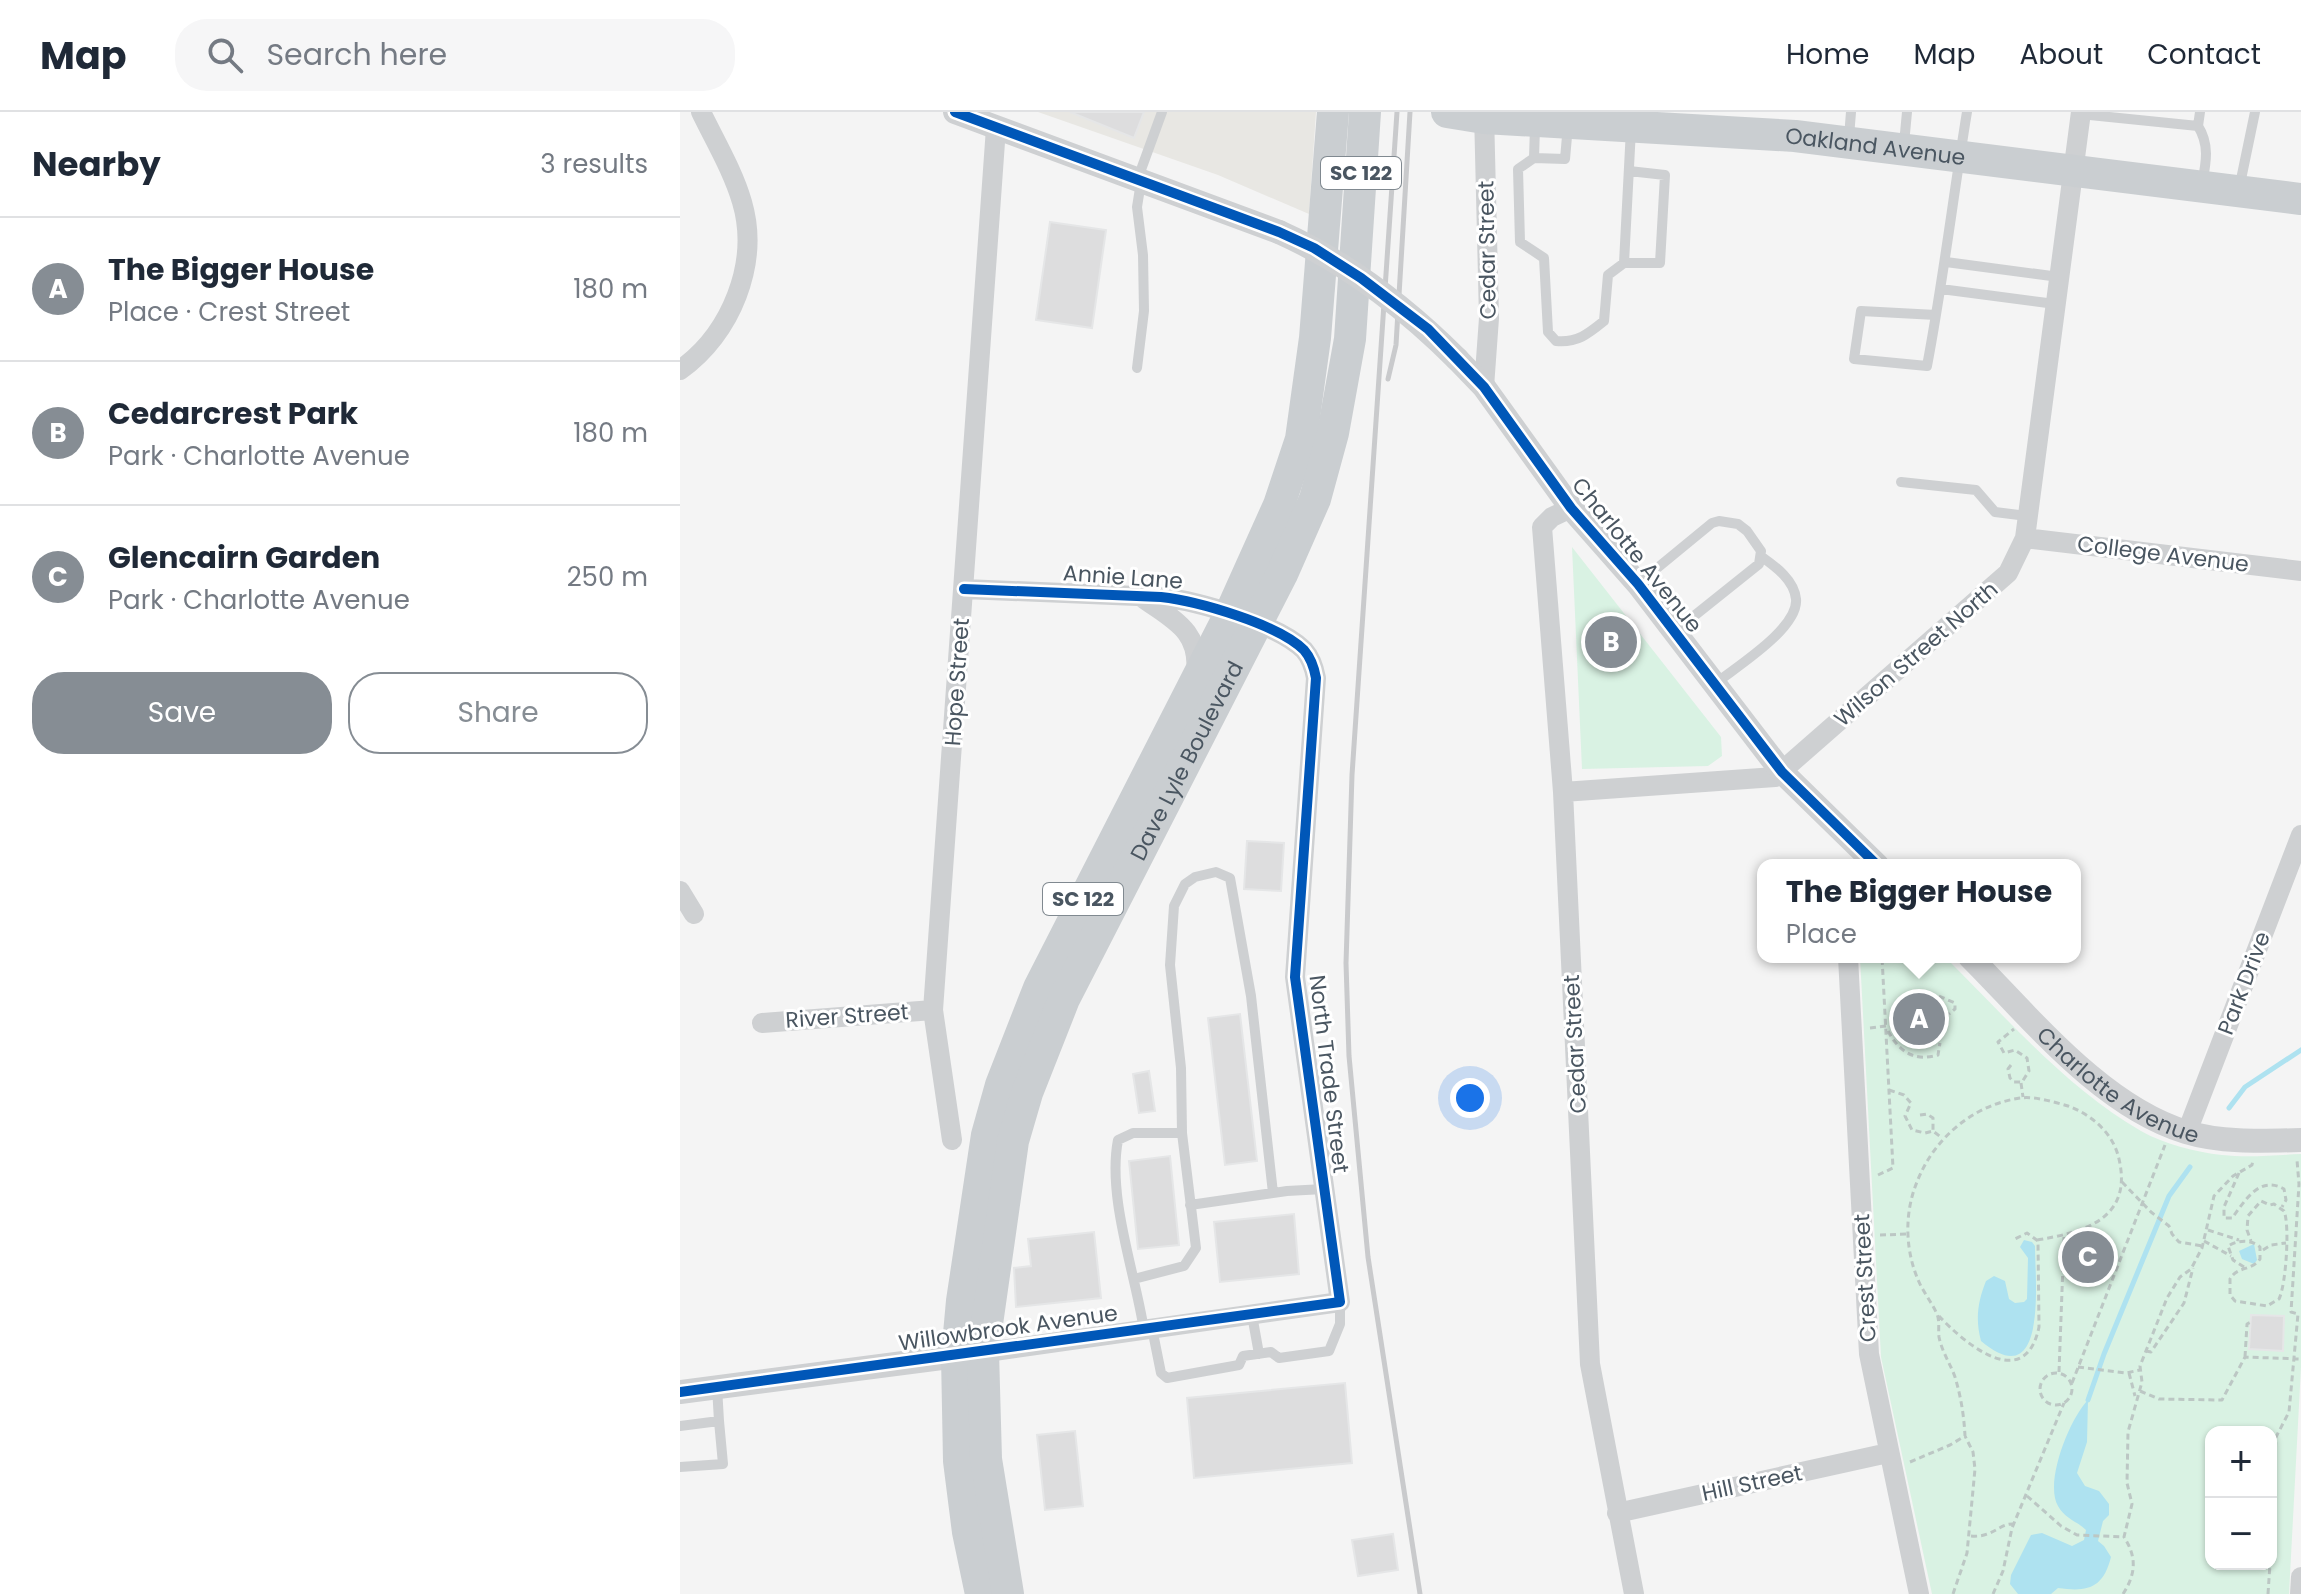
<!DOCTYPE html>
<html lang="en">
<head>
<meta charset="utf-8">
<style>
	body { margin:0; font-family:Poppins,sans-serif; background:#f6f6f7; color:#1f2937 }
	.controls { position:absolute; right:24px; bottom:24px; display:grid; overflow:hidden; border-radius:16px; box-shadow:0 2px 6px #0004 }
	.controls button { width:72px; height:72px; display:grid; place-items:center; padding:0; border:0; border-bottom:2px solid #e0e1e3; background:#fff; color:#1f2937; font:40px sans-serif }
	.you { position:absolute; left:790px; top:986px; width:28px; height:28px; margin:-20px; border:6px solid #fff; border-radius:50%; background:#1a73e8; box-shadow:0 0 0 12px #1a73e833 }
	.badge { display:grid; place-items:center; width:52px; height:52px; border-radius:50%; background:#868d94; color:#fff; font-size:26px; font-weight:700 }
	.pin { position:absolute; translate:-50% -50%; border:4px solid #fff; box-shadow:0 2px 8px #0006 }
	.popup { position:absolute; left:1077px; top:747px; width:324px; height:104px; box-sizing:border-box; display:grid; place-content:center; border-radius:16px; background:#fff; filter:drop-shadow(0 2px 6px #0005); font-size:26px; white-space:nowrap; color:#747a83 }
	.popup b { font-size:30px; color:#1f2937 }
	.popup::after { content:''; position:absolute; left:50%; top:100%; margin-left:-16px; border:16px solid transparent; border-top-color:#fff }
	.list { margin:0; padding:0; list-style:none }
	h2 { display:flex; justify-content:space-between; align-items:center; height:104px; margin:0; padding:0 32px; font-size:34px }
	h2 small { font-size:26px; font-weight:400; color:#747a83 }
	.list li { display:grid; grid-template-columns:52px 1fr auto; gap:24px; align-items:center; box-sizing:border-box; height:144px; padding:0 32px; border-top:2px solid #e0e1e3 }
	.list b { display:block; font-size:30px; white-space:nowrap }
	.list p { margin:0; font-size:26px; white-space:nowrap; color:#747a83 }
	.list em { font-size:26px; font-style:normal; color:#747a83 }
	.actions { display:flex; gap:16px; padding:24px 32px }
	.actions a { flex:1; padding:18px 0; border:2px solid #868d94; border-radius:32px; text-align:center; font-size:28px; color:#868d94 }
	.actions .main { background:#868d94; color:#fff }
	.icon { flex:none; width:44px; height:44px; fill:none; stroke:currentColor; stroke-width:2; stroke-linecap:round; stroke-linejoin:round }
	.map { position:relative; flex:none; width:1621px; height:1482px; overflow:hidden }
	header { display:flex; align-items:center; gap:48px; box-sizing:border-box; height:112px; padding:0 40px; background:#fff; border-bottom:2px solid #e0e1e3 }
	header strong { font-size:38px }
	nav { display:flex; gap:44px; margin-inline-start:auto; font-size:28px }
	.search { width:560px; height:72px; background:#f6f6f7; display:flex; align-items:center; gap:20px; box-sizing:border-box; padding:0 28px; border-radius:32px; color:#747a83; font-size:30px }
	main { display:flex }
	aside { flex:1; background:#fff }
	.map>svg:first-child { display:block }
	.commercial { fill:#e8e7e3 }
	.green { fill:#d9f2e3; fill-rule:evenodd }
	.water { fill:#aee2f0 }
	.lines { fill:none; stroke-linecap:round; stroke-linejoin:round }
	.stream { stroke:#aee2f0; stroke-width:5 }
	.building { fill:#ddddde; stroke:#e5e6e7; stroke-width:2 }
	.path { stroke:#bcc7c4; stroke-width:3; stroke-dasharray:6 4; stroke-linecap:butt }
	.service { stroke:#ced0d2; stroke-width:10 }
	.minor { stroke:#ced0d2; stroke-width:20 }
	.tertiary { stroke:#ced0d2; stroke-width:24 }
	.primary { stroke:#caced1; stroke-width:32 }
	.rail { stroke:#c9cacc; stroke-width:5 }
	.tertiary-bridge { stroke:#ced0d2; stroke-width:24 }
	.cycleway-casing { stroke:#fff; stroke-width:15 }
	.cycleway { stroke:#0057b8; stroke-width:10 }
	.labels { text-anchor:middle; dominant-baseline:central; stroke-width:6; stroke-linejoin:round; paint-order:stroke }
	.shield { fill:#fff; stroke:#808990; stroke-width:2 }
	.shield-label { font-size:20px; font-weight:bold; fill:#4a5661 }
	.street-label { font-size:22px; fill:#4a5661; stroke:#fff }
</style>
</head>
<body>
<header>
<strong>Map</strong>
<div class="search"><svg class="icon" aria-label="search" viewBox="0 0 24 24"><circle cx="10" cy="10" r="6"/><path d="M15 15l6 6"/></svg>Search here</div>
<nav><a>Home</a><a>Map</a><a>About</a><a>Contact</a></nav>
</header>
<main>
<aside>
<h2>Nearby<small>3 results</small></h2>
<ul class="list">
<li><span class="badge">A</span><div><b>The Bigger House</b><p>Place · Crest Street</p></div><em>180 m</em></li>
<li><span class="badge">B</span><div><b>Cedarcrest Park</b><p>Park · Charlotte Avenue</p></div><em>180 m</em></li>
<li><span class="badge">C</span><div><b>Glencairn Garden</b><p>Park · Charlotte Avenue</p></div><em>250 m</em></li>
</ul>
<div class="actions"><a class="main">Save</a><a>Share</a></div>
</aside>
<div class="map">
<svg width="1621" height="1482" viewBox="0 0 1621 1482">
	<rect width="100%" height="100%" fill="#f4f4f4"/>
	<path class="commercial" d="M358,0H636L629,102L538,63Z"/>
	<path class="green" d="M892,435L1041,625L1042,644L1028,654L902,657Z
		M1180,845H1265C1326,905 1386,976 1461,1019C1484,1032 1515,1040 1542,1043C1569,1046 1595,1043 1621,1042V1255L1609,1482H1252L1201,1245ZM1531,1320H1591V1452H1531Z"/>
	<path class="water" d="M1344,1128L1352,1130L1355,1134C1355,1169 1368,1285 1301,1229C1295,1207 1298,1189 1306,1169L1314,1164L1325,1169L1329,1187L1335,1191L1344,1190L1347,1187L1348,1146L1340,1135Z
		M1574,1132L1577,1148L1574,1152L1562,1147L1559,1139Z
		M1408,1288L1407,1330L1397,1361L1405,1374L1419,1379L1429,1392V1403L1423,1409L1418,1429L1424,1434L1431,1445C1423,1477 1407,1480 1378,1476L1371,1482H1338L1330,1472L1331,1463L1351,1423L1362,1421L1392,1434L1404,1428L1406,1418C1397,1409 1385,1407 1378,1394C1364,1370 1390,1306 1408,1288Z"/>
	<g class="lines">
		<path class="stream" d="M1549,996L1565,975L1621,938
			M1408,1288L1424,1242L1489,1084L1510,1055"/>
	</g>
	<path class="building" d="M390,0H464L454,26Z
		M370,110L426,118L412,216L356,208Z
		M567,729L604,731L601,779L564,777Z
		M1263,890L1264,922L1216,924L1214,892Z
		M560,902L577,1049L545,1053L528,906Z
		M469,959L475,999L459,1001L453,962Z
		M490,1044L499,1133L458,1137L449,1049Z
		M614,1102L619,1162L540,1170L534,1110Z
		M414,1120L421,1186L336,1195L334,1156L351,1154L348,1127Z
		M1571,1203L1604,1204L1603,1239L1569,1237Z
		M665,1271L672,1351L514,1366L507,1286Z
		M395,1319L403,1394L365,1398L357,1323Z
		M713,1422L718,1458L678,1464L672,1428Z"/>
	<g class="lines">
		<path class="path" d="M1259,884L1275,891V897L1269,902
			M1190,916L1206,914
			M1208,919C1219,940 1235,950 1258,943L1260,931
			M1331,953L1328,957L1330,966L1334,970H1342L1349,959L1347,946L1335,938L1324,941L1318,930L1334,917
			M1341,971L1343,985
			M1209,978L1224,983L1231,991L1225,1004L1232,1018L1245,1021L1253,1019L1262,1026
			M1240,1003L1247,1002L1253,1006V1019
			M1559,1061L1544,1095V1106H1552C1565,1089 1579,1063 1604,1077L1606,1088L1602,1095
			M1198,1063L1213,1056L1202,845
			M1442,1070L1471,1100L1489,1114L1492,1122L1499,1130L1523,1134
			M1528,1118L1559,1128
			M1200,1123L1228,1122
			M1524,1129L1551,1144
			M1583,1138L1591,1133L1606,1131
			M1564,1155L1553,1148L1548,1134C1558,1128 1571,1127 1580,1135V1147C1572,1159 1557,1154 1550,1167V1183L1555,1189L1587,1194L1599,1187C1606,1173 1610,1113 1604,1099L1594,1092L1590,1093L1581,1089L1568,1104L1567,1118L1571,1129
			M1259,1204C1285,1232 1345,1282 1359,1215L1358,1129L1347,1121L1335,1127
			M1466,1239L1471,1240L1504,1191L1513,1156
			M1565,1245L1567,1212L1571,1210
			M1398,1255L1446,1261L1460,1258
			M1379,1260L1384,1125
			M1449,1261L1455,1284
			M1360 1277a16 16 0 1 1 32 0a16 16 0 1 1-32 0Z
			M1392,1271L1485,1033
			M1460,1279L1479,1287L1542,1288L1565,1245L1621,1247
			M1230,1350L1270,1333L1285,1324C1284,1304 1281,1285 1275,1265C1270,1251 1262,1240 1259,1225C1258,1218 1260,1209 1257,1202C1252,1191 1244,1181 1239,1170C1225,1139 1224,1101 1237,1070C1254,1026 1293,993 1340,986C1355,984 1374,990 1388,994C1410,1002 1431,1019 1438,1043C1455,1106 1406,1120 1357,1128
			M1347,1384L1381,1414L1397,1423L1444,1425
			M1291,1424C1313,1426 1319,1411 1334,1412
			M1591,1426L1596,1325L1609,1300L1618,1202L1611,1200L1619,1072L1617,1048
			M1273,1482L1287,1441L1295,1357L1293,1340L1285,1324
			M1313,1482L1323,1459L1332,1416L1384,1291
			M1443,1482C1456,1462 1457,1445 1444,1425L1452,1392L1447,1371L1448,1320L1462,1270L1460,1254L1487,1186L1500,1165L1511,1157L1522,1136L1534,1084L1553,1064L1572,1053L1573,1048
			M1588,1482L1590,1452"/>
		<path class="service" d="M1400,2L1518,14L1520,0
			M1518,14C1530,33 1526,51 1522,72
			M855,15L854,46L885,47L888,13
			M1169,25L1171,0
			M1224,32L1227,0
			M854,46L838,57L840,130L864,146L868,220L876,229C897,231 908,222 924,209L928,163L944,151L951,17
			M458,66L482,0
			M1559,77L1575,0
			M1266,150L1379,165
			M944,151H980L985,63L949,59
			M1261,177L1375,192
			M1256,203L1181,199L1174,247L1247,254C1263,170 1273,85 1287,0
			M457,256L464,199L463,143L457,95L461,70
			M1221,370L1296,378L1315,400L1347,404
			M959,471L1032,411L1039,409L1058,412L1067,419L1081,439L1079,452L994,520
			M1036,571C1056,555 1119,516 1116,487C1114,468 1096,455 1082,445
			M510,1093L607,1079L644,1077
			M454,1167L504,1154L516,1136L502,1021L501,956L490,853L494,794L505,772L515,765L536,760L550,766L571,884L593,1081
			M572,1203L579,1242
			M472,1216L481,1261L487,1266L559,1253L563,1244L591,1240L599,1246L649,1239L660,1212V1190
			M464,1218C455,1160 427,1085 438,1028L453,1021H502
			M0,1314L39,1309L37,1275
			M0,1355L43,1352L39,1309"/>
		<path class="minor" d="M804,0L809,206L804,275
			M0,258C51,222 80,151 62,90C53,59 35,29 21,0
			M891,396L872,405L862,415L883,680L910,1252L954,1482
			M1345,426L1621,459
			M284,477L481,485C517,489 598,512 624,538C631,546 634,555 636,566L615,865L660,1190L293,1242
			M460,484C491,507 521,517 516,562
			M883,680L1095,665L1328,461L1345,426L1401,0
			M0,779L14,802
			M1168,845L1189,1242L1239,1482
			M82,911L253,898
			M1507,1020L1621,723
			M272,1028L253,898L316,16
			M937,1401L1208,1341
			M1620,1482L1621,1465"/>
		<g class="tertiary">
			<path d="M275,0L599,120"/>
			<path d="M777,247L804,275L891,396L958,472L1102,660L1197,753"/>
			<path id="s1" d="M1290,845C1351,906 1421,994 1506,1020C1542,1031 1583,1029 1621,1028"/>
			<path d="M0,1280L277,1244"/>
		</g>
		<g class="primary">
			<path id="s2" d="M767,0L804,6L1115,24L1621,87"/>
			<path d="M301,1482L288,1420L279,1349L277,1244L282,1189L307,1023L321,973L359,876L550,502L599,393L621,327L635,226L653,0"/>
			<path id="s3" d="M328,1482L306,1347L303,1240L333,1029L347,981L384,887L602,462L635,387L653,321L670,227L685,0"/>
		</g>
		<path class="rail" d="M717,0L672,663L666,851L669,944L688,1145L740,1482
			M708,267L716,233L730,0"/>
		<path class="tertiary-bridge" d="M599,120C666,150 726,196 777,247"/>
		<defs>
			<path id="cycleway" d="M275,0L599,120L634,136L681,166L748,217L804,275L891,396L958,472L1102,660L1197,753
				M0,1280L660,1190L615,865L636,566C634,555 631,546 624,538C598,512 517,489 481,485L284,477"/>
		</defs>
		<use href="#cycleway" class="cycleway-casing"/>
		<use href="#cycleway" class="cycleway"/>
	</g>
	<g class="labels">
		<g class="shield">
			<rect x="641" y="45" width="80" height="32" rx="6"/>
			<rect x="363" y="771" width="80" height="32" rx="6"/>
		</g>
		<g class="shield-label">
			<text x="681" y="61">SC 122</text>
			<text x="403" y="787">SC 122</text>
		</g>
		<g class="street-label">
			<text stroke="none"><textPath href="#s2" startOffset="430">Oakland Avenue</textPath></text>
			<text transform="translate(807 138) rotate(-91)">Cedar Street</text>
			<text transform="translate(1483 442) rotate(7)">College Avenue</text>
			<text transform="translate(957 443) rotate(51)">Charlotte Avenue</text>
			<text transform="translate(443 465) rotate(4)">Annie Lane</text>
			<text transform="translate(1236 542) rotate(-41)">Wilson Street North</text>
			<text transform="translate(277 570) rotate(-86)">Hope Street</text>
			<text stroke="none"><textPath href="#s3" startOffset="876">Dave Lyle Boulevard</textPath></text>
			<text transform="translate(1564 871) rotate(-69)">Park Drive</text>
			<text transform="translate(167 904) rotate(-4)">River Street</text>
			<text transform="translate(895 932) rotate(-93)">Cedar Street</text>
			<text transform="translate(649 962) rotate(83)">North Trade Street</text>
			<text stroke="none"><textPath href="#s1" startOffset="198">Charlotte Avenue</textPath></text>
			<text transform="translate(1185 1166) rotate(-93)">Crest Street</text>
			<text transform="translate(328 1216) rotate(-8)">Willowbrook Avenue</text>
			<text transform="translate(1072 1371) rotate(-12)">Hill Street</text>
		</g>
	</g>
</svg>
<div class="controls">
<button>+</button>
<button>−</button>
</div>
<div class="you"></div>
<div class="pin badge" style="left:1239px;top:907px">A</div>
<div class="popup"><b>The Bigger House</b>Place</div>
<div class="pin badge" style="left:931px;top:530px">B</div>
<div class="pin badge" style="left:1408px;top:1145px">C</div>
</div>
</main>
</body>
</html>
